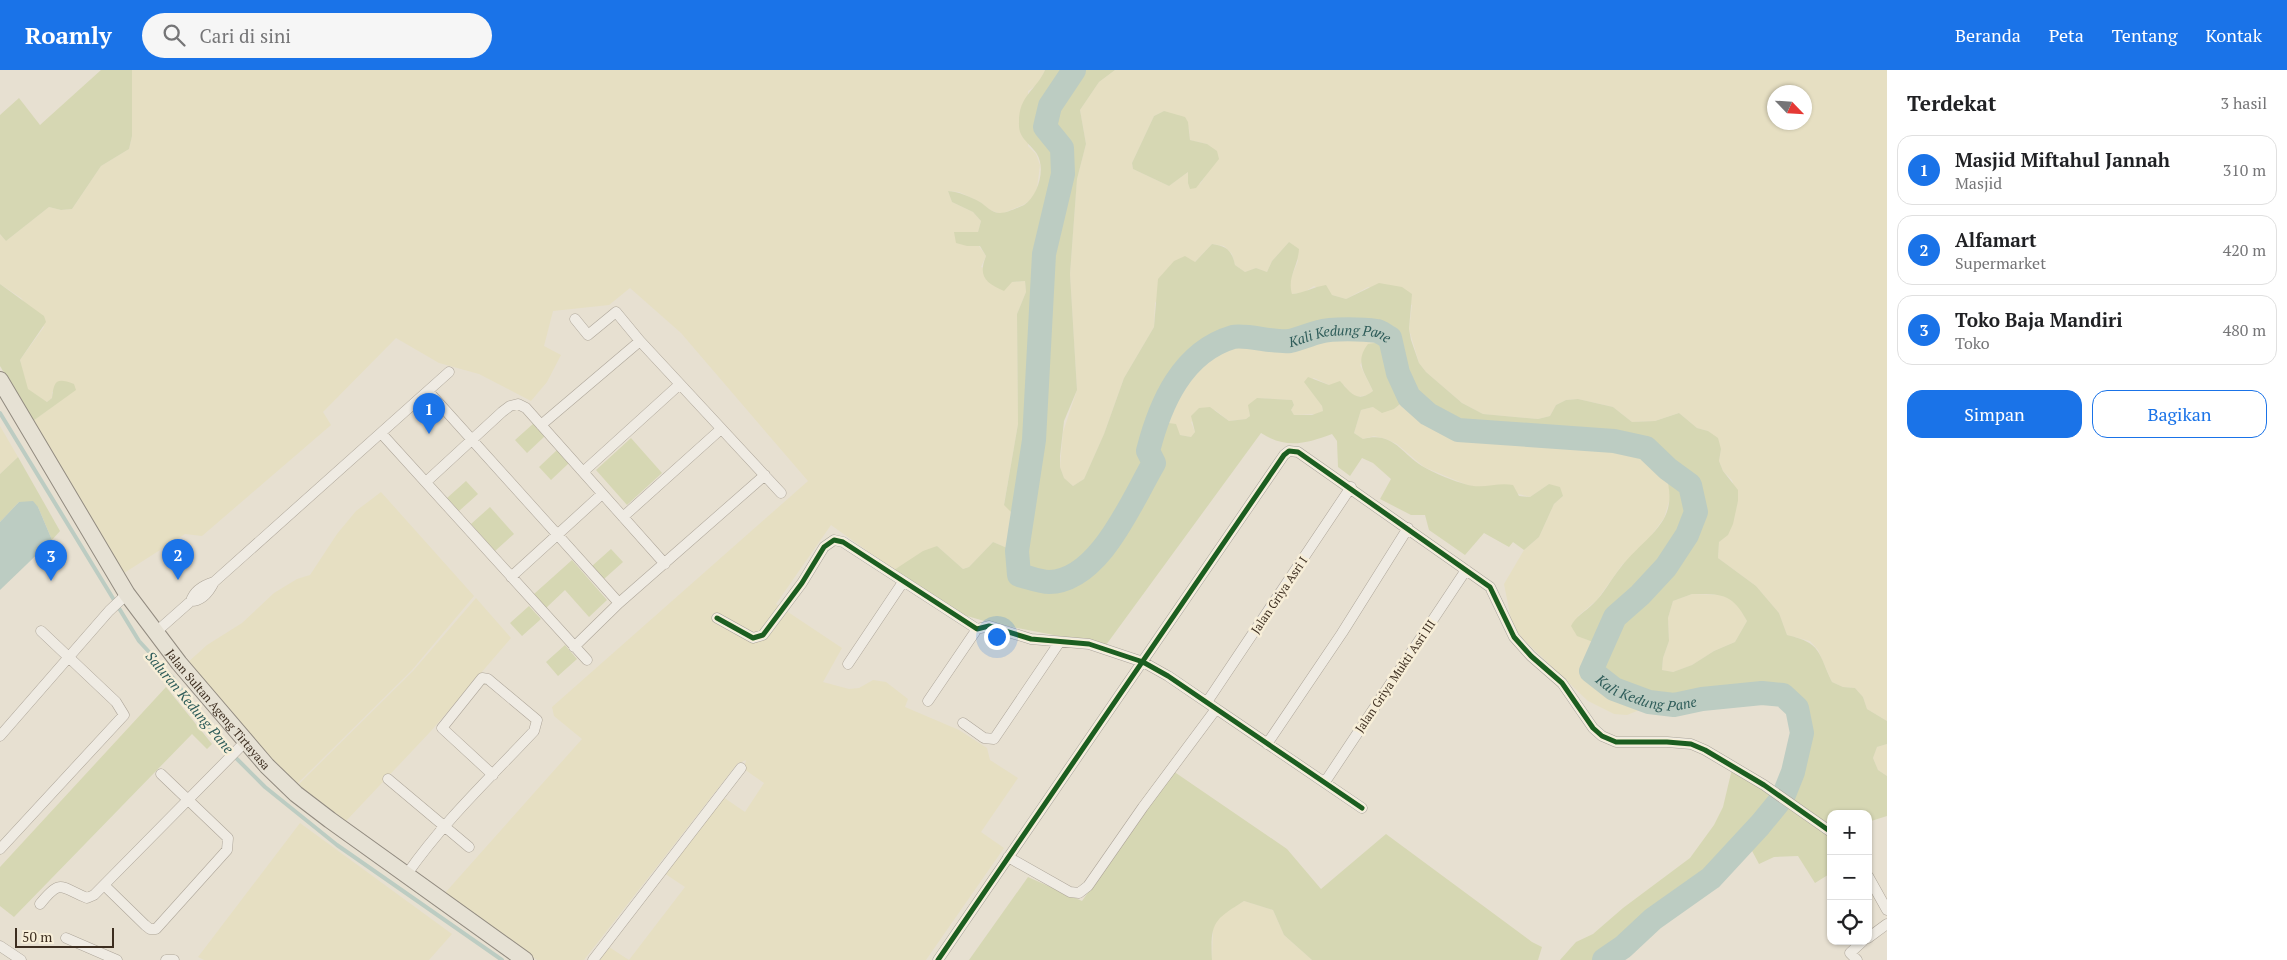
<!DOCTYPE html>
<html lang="id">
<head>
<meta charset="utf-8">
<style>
	body { margin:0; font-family:"PT Serif",serif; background:#f6f6f6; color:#202124 }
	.controls { position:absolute; right:15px; bottom:15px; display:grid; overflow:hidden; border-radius:10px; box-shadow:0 1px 4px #0004 }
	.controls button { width:45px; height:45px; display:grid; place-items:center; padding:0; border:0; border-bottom:1px solid #e0e0e0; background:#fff; color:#202124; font:25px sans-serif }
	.compass { position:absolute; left:1767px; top:15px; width:45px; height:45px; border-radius:50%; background:#fff; box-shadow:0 1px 4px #0004; rotate:115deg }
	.scale { position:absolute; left:15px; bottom:12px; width:99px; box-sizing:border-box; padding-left:5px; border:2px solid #3d2e20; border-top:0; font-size:14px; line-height:18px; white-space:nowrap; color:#3d2e20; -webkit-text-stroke:4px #f7eed8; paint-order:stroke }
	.you { position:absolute; left:996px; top:566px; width:18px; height:18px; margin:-12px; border:4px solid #fff; border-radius:50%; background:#1a73e8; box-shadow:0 0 0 8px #1a73e833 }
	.badge { display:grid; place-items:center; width:32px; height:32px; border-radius:50%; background:#1a73e8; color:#fff; font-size:16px; font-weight:700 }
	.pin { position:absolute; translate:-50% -41px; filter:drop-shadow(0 1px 2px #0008) }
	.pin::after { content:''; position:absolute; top:26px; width:18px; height:15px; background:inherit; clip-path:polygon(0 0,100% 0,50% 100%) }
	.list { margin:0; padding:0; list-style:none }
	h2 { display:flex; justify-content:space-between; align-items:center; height:65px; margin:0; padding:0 20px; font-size:21px }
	h2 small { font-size:16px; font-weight:400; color:#757577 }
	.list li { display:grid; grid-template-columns:32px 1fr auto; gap:15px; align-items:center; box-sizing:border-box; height:70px; margin:0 10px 10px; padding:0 10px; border:1px solid #e0e0e0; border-radius:15px }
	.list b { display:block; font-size:19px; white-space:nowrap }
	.list p { margin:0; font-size:16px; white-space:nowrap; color:#757577 }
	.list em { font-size:16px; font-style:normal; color:#757577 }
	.actions { display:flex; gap:10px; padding:15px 20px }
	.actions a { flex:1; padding:11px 0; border:1px solid #1a73e8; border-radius:15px; text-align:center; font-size:18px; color:#1a73e8 }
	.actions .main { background:#1a73e8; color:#fff }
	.icon { flex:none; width:28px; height:28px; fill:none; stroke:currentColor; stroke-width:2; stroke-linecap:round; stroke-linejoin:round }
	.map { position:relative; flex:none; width:1887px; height:890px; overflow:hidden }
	header { display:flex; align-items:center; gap:30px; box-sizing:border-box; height:70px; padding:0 25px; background:#1a73e8; color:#fff }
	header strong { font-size:24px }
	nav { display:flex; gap:28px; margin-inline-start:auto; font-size:18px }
	.search { width:350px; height:45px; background:#f6f6f6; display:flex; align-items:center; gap:12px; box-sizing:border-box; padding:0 18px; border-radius:28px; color:#757577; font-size:19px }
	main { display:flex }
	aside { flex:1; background:#fff }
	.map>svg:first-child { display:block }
	.farmland { fill:#e6dfc2; fill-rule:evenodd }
	.green { fill:#d6d7b3; fill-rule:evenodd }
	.water { fill:#bcccc2 }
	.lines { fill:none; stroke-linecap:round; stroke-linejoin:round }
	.stream { stroke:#bcccc2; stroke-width:4 }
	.river { stroke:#bcccc2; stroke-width:24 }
	.minor-casing { stroke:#ada599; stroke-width:11 }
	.primary-casing { stroke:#928b80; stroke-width:18 }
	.minor { stroke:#efebe3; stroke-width:10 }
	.primary { stroke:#e6e1d4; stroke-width:16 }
	.cycleway-casing { stroke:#f7eed8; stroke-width:8 }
	.cycleway { stroke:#1b5e20; stroke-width:5 }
	.labels { text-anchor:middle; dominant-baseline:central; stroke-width:5; stroke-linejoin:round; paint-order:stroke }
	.street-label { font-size:12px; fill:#3d2e20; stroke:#f7eed8 }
	.water-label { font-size:14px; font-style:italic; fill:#2f5d5a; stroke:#f7eed8 }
</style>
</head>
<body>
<header>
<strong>Roamly</strong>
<div class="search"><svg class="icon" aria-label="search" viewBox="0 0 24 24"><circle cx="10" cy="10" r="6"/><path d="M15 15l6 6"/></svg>Cari di sini</div>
<nav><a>Beranda</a><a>Peta</a><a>Tentang</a><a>Kontak</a></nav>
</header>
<main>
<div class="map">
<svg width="1887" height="890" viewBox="0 0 1887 890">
	<rect width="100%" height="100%" fill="#e7e0d1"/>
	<path class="farmland" d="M132,0H1045L1038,14L1028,21V76L1036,84L1040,95L1037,118L1032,129L1023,135L1001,144L990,140L980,132L959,122L948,121L952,132L973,142L981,151L978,162H954L967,176H979L986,186L981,197L1012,212L1025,211L1026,222L1017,244L1018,354L1004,434L1017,448L1012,480L993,472L969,497L963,499L937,476L894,500L831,455L776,534L842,578L823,612L849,619L859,618L873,610L886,612L908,629L905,637L959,660L987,678L990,690L1018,708L981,762L1004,778L926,890H599L609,877L629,890L685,817L664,803L723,727L745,742L764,713L744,699L746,690L737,694L584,890H537L445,823L582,669L554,646L552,637L808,411L681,263L630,218L609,235L553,241L544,276L561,285L547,312L531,331L479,304L439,293L396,268L323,342L331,355L202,466L185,464L121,505L33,351L75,320L52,322V328L47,332L27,319L20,290L44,257L21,228L0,214V164L6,171L49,137L61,140L72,139L101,96L129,79L132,66Z
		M1115,0H1887V651L1867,639L1863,627L1855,618L1843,617L1832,612L1818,580L1810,571L1787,565L1779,543L1756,516L1718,488L1719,472L1728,464L1738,431L1732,410L1723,401L1719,391L1721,379L1708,361L1697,358L1679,343L1655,351L1632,352L1613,337L1578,329L1566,330L1556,335L1550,346L1538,349L1483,344L1462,333L1426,302L1419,293L1409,259L1412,235L1368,217L1346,229L1332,225L1314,216L1303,223L1291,224L1289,212L1298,191L1289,172L1272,191L1267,202L1256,198L1245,202L1235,195L1232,184L1224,176L1212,174L1155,233L1154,257L1124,308L1104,364L1084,409L1073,416L1064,408L1060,397L1063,362L1077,320L1070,204L1077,109L1086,74L1080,40L1099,12ZM1774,22H1804V52H1774ZM1164,41L1189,58L1190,70L1207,74L1210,99L1200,114L1189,108L1188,102L1169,116L1133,99L1132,93L1154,46Z
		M1323,266H1377L1386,271L1374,272L1360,295L1373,321L1368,325L1356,327L1351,325L1344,315H1329L1314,308L1305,312L1322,336L1323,341L1317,344L1294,345L1291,340L1294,335L1292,330L1257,328L1249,340L1250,346L1246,349L1229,351L1215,340L1191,352L1195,362L1191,367L1180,365L1177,360L1161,352L1187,304L1212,283L1236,272L1291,276Z
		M1405,330L1425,348L1457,365L1614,376L1643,383L1665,403L1671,425L1664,448L1646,473L1622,495L1597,530L1578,546L1583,568L1593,572L1594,579L1585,603L1612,623L1647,637L1627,645L1614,644L1588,631L1523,569L1512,554L1504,514L1524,480L1539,467L1554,434L1563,426L1549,414L1530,427L1490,416L1478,417L1467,415L1424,397L1397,374L1386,369L1374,366L1363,369L1354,363L1361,340L1373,337L1394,339Z
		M0,356L18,387L0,404Z
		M381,422L474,526L412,600L297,714L269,689L186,594L207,575L242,553L274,523L297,509L310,505L337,464L356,441Z
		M1692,524L1724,525L1738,535L1747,551L1735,572L1714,581L1692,595L1673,602L1662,600L1663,588L1669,571L1668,548L1673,531Z
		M476,528L511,568L431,661L346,751L298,715L413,601Z
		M1887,674V706L1878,700L1873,688L1877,677Z
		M300,753L452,864L429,890H204L198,887Z
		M1244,831L1273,840L1284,865L1312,890H1212L1213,858L1218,847Z"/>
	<path class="green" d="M101,0H132V66L129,79L101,96L72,139L61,140L49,137L6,171L0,164V45L19,28L40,55Z
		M1045,0H1068L1046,34L1039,58L1057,79L1058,103L1039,184L1029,370L1017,448L1004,435L1018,354L1017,244L1026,222L1025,211L1012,212L1004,221C985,213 978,206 986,186L980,176H967L956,173L954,162H978L981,151L973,142L952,132L948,121C959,122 969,126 980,132C986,136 991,142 999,143C1005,144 1019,137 1024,135C1038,126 1046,99 1037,84C1029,72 1018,69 1019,52C1019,25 1035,22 1045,0Z
		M1080,0H1115L1099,12L1080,40L1086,74L1077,109L1070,204L1077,320L1064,351L1060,386V397L1064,408L1073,416L1084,409L1104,364L1124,308L1154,257L1158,209L1174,191L1185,186L1195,192L1212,174C1227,176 1232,181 1235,195L1245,202L1256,198L1267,202L1272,191L1289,172L1299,179C1298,197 1287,207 1292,224C1304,223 1313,217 1326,215L1332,225L1346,229L1379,213L1402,217L1412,224L1409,259L1411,270L1419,293L1426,302L1462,333L1483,344L1538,349L1550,346L1556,335L1566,330L1578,329L1613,337L1632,352L1655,351L1679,343L1697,358L1708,361L1718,368L1721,379L1719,391L1723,401L1738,420V431L1733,454L1728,465L1719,472L1718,488L1756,516L1779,543L1787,565C1822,573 1818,583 1832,612L1843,617L1855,618L1863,627L1867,639L1887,651V674L1877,677L1873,688L1878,700L1887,706V746L1868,752V744H1831V803L1815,813L1798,786L1774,787L1759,794L1750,777L1787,730L1798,703L1807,663L1802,635L1785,620L1762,618L1701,624L1673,630L1650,627L1617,614L1596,599L1619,550L1643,529L1670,500L1692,467L1701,442L1695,412L1671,395L1648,374L1615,367L1460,356L1431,340L1413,324L1403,301L1394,265L1380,256H1321L1290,266L1263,265L1234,261L1207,275L1180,297L1164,322L1151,349L1143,381L1149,392C1127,428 1098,503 1050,507C1042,507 1031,502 1023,501L1022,481L1039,370L1049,185L1067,104V76L1050,56L1055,38ZM1692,524C1722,524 1732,523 1747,551L1735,572L1714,581L1692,595L1673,602L1662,600L1663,588L1669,571L1668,548L1673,531Z
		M1164,41L1185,47L1188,52L1190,70L1207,74L1217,81L1219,89L1196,118L1190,119L1188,113V102L1169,116L1133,99L1132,93L1154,46Z
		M0,214L44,246L46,252L20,290L28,319L47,332L52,328C54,311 56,307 74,314L76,320L33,351L0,296Z
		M1386,271L1394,304L1405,330L1394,339L1382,343L1373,337L1361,340L1354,363L1363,369C1393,361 1401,383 1422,396C1436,404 1453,411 1468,415C1484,419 1498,412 1513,415L1519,426L1530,427L1549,414L1560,417L1563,426L1554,434L1539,467L1524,480L1513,472L1509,477L1484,463L1465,485L1429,460L1425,445H1411L1380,429L1391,409L1373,393L1362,388L1350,406L1338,397L1337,371L1332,364C1305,374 1286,379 1261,363L1106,575L991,553L957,543L894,500L923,481L937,476L963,499L969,497L993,472L1012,480L1014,509C1025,511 1038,517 1048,517C1100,518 1137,430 1160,393L1153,380L1161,352L1176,354L1180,365L1191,367L1195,362L1191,346L1199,338L1210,337L1229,351L1246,349L1250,346L1248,335L1257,328L1292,330L1294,335L1291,340L1294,345H1312L1323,341L1322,336L1304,312L1308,307L1329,315L1340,311C1350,322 1357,334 1373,321C1365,303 1354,292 1368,274Z
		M534,353L545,366L527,383L515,370Z
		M631,368L662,403L627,435L596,400Z
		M557,380L569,393L551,410L539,397Z
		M18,387L60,461L52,470L38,437L19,432L0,452V404Z
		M1665,403L1686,417L1691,441L1683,463L1662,494L1637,521L1611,544L1594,579L1593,572L1577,566L1571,556C1576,546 1585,542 1593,534C1604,524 1611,509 1621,497C1647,464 1682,452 1665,403Z
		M466,411L478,424L459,441L447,428Z
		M490,437L514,464L495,481L471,454Z
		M611,479L623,492L604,509L592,496Z
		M572,490L607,530L589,547L565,520L546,538L534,524Z
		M529,536L541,549L522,566L510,553Z
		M565,575L577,589L558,606L546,592Z
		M166,617L212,674L207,679L192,664L14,847L0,836V797Z
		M1732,699L1779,725L1757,752L1708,804L1650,845L1620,873L1596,890H1560L1576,872L1593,864L1623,838L1690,788L1714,755L1723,737Z
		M1173,701L1287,779L1321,819L1386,764L1532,872L1542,877L1538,890H1312L1284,865L1273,840L1244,831C1214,850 1210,852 1212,890H969L1028,807L1082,831Z"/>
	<path class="water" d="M33,431L38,437L52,470L0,520V452L19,432Z"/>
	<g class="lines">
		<path class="stream" d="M0,343L139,571L173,608L213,665L265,717L337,775L502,890"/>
		<path class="river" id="s1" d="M1074,0L1050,36L1045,57L1062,78L1063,104L1044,184L1034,370L1017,481L1019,505C1028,507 1040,512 1049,512C1100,511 1132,430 1154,393L1148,381C1160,334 1182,282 1233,267C1245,264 1275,273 1290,271C1300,269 1310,264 1319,262C1332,258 1364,259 1377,261C1381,262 1386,266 1390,268L1398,303L1409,327L1428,344L1458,360L1614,371L1646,378L1668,399L1690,415L1696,442L1687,465L1666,497L1640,525L1615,547L1591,601L1614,619L1649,632L1674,635L1702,629L1762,623L1783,625L1797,638L1802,663L1793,702L1783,727L1760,755L1711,808L1653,849L1623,877L1604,890"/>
		<defs>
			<path id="minor" d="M575,249L588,265L616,242L640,271
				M428,321L619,533
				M541,355L640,271L781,423
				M381,363L587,590
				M583,402L680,314
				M426,412L502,342L510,336L518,334L526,338L665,494
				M623,447L721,359
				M511,507L602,424
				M191,531C194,521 204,515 214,512
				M717,548L753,568L763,565L802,513L824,477L834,470L843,472L977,559L989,556L1031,569L1089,574L1143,592L1168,606L1362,738
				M156,562L191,531C202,531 209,522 214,512L449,302
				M574,577L619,533L765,405
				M848,594L903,512
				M928,631L977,559
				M1207,632L1351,417
				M963,653L984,668L994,669L1059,573
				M0,666L109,541L127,524
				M1267,674L1342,563L1408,458
				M388,709L469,777
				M1325,712L1466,500
				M0,779L124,645L116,632L41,561
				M1008,787L1070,822L1079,823L1088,816L1143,737L1216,639
				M407,804C444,751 491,707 534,661L537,650L488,609L482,608L442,658L493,705
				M1868,806L1887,840
				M104,815L145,855L150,859H156L227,780L228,768L161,704
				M40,834C61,808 60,817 87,828L94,825L246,671
				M66,868L117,890
				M1868,868L1887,854
				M0,876L21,890
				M166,890H174
				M593,890L741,698
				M938,890L1284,385L1289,381L1298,382L1490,517L1514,567L1531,586L1562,613L1593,658L1602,666L1616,672H1667L1691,674L1705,680L1764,715L1831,762
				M1857,890L1850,883L1863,871"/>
			<g id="primary">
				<path id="s2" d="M0,310L127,524L179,593L267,696L296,724L330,750L525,890"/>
			</g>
		</defs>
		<use href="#minor" class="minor-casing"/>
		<use href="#primary" class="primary-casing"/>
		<use href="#minor" class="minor"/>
		<use href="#primary" class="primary"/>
		<defs>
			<path id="cycleway" d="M717,548L753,568L763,565L802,513L824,477L834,470L843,472L977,559L989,556L1031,569L1089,574L1143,592L1168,606L1362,738
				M938,890L1284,385L1289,381L1298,382L1490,517L1514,567L1531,586L1562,613L1593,658L1602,666L1616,672H1667L1691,674L1705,680L1764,715L1831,762"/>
		</defs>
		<use href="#cycleway" class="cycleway-casing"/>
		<use href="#cycleway" class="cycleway"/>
	</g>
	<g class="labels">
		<g class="street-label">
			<text transform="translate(1279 525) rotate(-56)">Jalan Griya Asri I</text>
			<text transform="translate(1395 606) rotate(-56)">Jalan Griya Mukti Asri III</text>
			<text stroke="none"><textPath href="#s2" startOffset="396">Jalan Sultan Ageng Tirtayasa</textPath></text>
		</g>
		<g class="water-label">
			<text stroke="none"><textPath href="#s1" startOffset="990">Kali Kedung Pane</textPath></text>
			<text stroke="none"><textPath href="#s1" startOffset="1694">Kali Kedung Pane</textPath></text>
			<text transform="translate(190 632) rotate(50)">Saluran Kedung Pane</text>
		</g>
	</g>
</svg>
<div class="controls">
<button>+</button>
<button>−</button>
<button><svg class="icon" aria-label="locate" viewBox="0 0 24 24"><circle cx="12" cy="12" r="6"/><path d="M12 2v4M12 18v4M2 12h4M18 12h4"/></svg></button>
</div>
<svg class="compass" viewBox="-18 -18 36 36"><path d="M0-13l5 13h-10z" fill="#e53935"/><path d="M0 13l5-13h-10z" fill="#757577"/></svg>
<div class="scale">50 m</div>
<div class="you"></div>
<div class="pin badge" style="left:429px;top:364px">1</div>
<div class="pin badge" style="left:178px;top:510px">2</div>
<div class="pin badge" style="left:51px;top:511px">3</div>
</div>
<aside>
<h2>Terdekat<small>3 hasil</small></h2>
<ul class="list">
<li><span class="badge">1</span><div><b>Masjid Miftahul Jannah</b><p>Masjid</p></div><em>310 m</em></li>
<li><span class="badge">2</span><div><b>Alfamart</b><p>Supermarket</p></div><em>420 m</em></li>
<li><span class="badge">3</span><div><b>Toko Baja Mandiri</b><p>Toko</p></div><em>480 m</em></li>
</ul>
<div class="actions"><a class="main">Simpan</a><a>Bagikan</a></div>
</aside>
</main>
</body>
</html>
